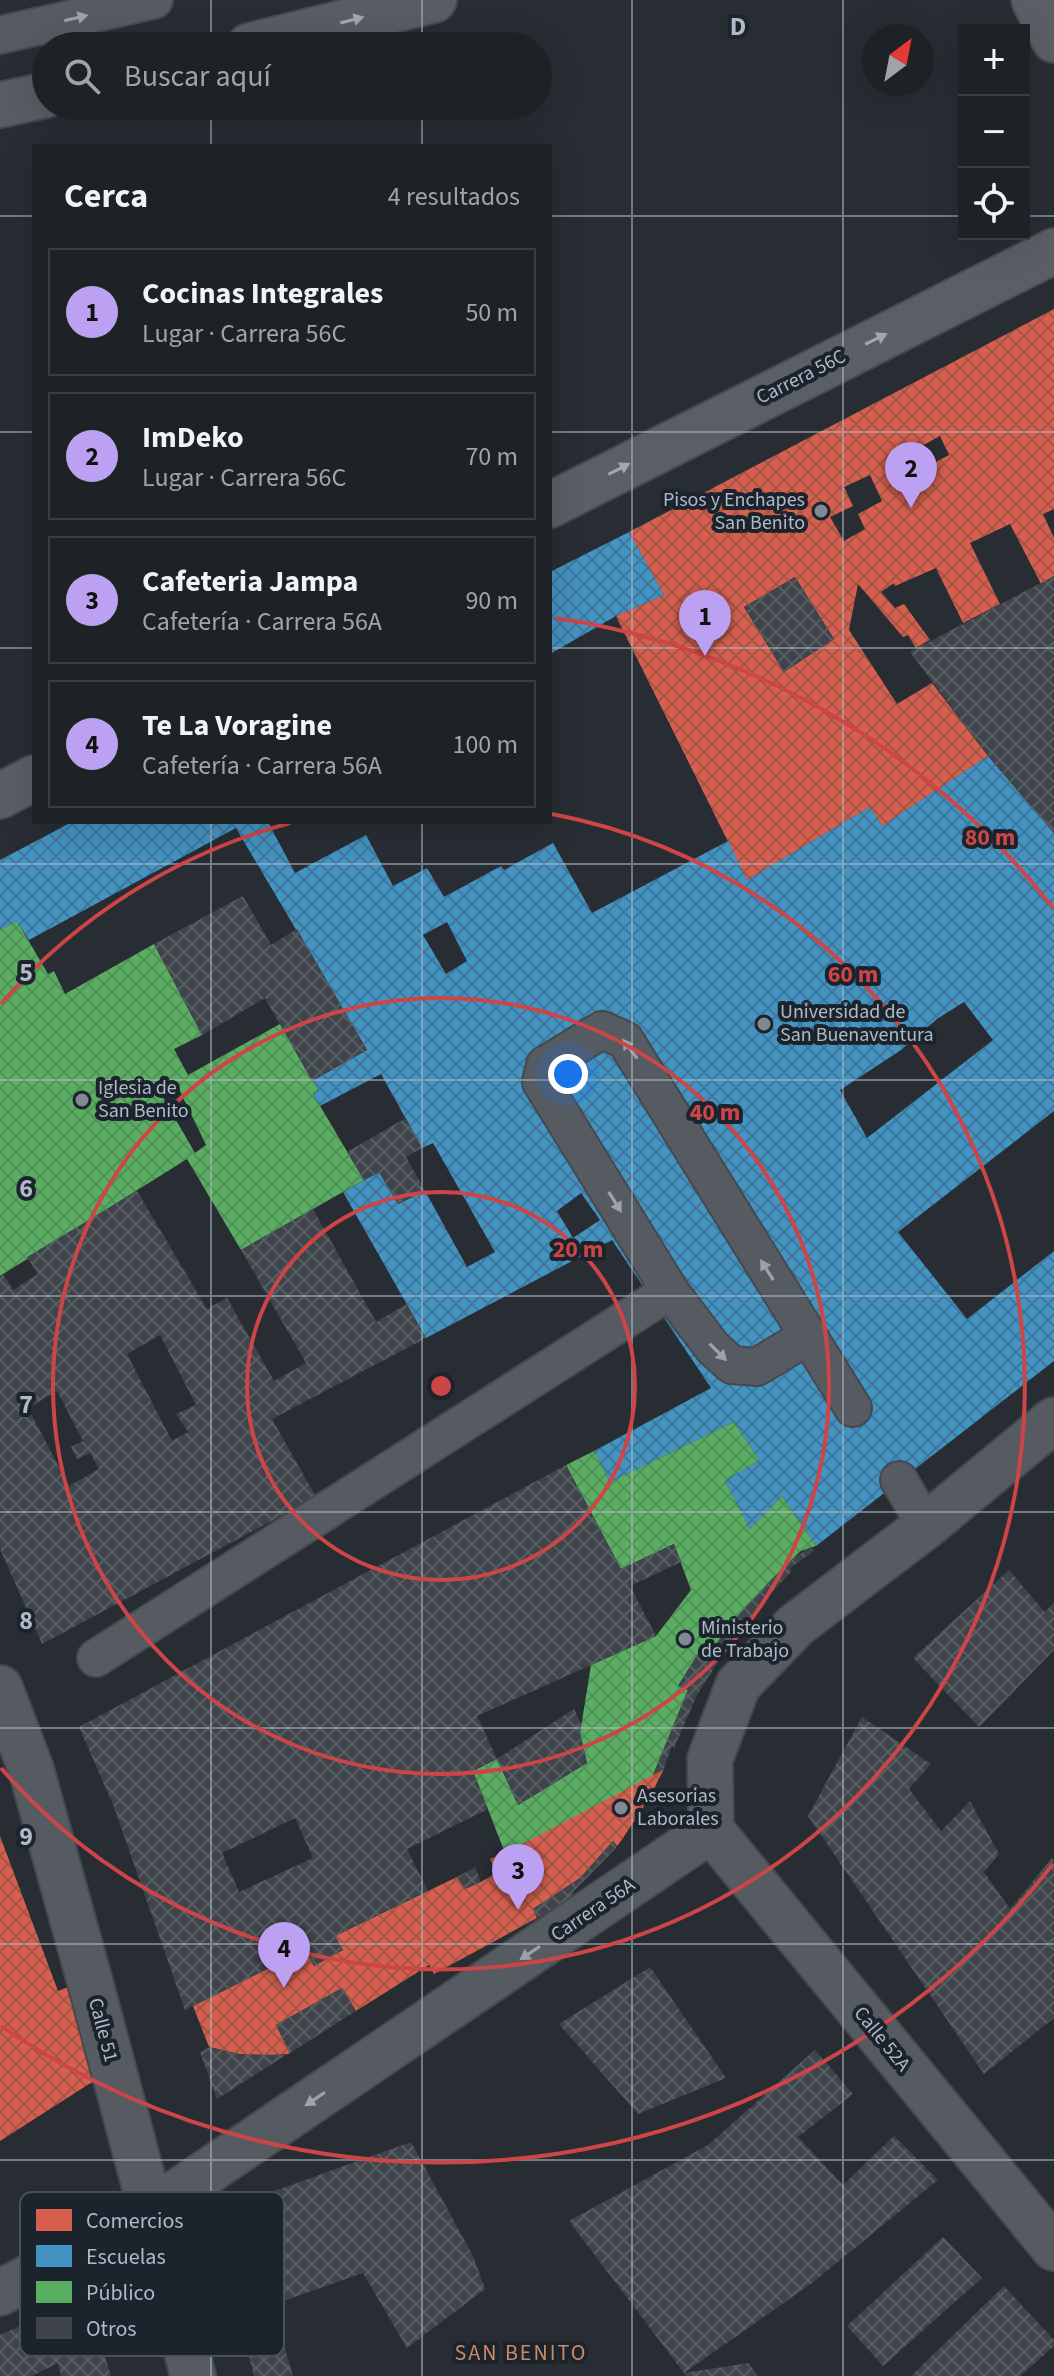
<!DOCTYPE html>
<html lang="es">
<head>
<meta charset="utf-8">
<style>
	body { margin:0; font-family:"Source Sans 3",sans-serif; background:#2a2f32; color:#f1f3f6 }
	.controls { position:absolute; right:24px; top:24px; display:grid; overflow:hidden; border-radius:0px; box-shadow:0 8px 32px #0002 }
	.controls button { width:72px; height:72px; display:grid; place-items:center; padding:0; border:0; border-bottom:2px solid #3b3f43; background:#1d2226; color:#f1f3f6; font:40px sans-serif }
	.compass { position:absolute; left:862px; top:24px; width:72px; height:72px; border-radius:50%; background:#1d2226; box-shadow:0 8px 32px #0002; rotate:32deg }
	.you { position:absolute; left:568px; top:1074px; width:28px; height:28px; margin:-20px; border:6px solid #fff; border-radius:50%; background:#1a73e8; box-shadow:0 0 0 12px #1a73e833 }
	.badge { display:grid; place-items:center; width:52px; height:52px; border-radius:50%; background:#bca0f2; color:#111; font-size:26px; font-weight:700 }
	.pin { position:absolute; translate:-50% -66px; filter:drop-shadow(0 2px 4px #0008) }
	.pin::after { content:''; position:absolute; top:42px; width:28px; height:24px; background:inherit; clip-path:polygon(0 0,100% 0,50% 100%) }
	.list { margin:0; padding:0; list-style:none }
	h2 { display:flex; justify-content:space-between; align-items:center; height:104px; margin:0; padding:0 32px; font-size:34px }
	h2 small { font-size:26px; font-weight:400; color:#a0a4a7 }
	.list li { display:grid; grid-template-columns:52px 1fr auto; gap:24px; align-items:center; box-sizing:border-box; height:128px; margin:0 16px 16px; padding:0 16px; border:2px solid #3b3f43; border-radius:0px }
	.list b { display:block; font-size:30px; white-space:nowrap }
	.list p { margin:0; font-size:26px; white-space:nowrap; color:#a0a4a7 }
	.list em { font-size:26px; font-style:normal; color:#a0a4a7 }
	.icon { flex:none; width:44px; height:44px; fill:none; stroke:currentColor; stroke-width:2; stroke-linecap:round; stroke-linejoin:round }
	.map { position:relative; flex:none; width:1054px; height:2376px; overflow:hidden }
	.search { position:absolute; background:#1d2226; box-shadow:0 8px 32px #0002; left:32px; top:32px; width:520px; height:88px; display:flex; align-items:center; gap:20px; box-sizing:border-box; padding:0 28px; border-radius:44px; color:#a0a4a7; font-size:30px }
	.panel { position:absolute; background:#1d2226; box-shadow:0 8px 32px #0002; left:32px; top:144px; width:520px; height:680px; border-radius:0px }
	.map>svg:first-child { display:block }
	.shops { fill:url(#shops-cross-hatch); fill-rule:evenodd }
	.schools { fill:url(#schools-cross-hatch); fill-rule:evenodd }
	.public { fill:url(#public-cross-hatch); fill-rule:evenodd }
	.building { fill:url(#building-cross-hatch); fill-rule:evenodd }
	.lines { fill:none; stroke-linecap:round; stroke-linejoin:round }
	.lane-casing { stroke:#44494e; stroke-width:40 }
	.street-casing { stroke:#44494e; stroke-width:48 }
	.secondary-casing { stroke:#44494e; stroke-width:48 }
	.primary-casing { stroke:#444950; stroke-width:48 }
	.lane { stroke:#565b61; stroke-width:36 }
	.street { stroke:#565b61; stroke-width:44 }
	.secondary { stroke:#5a5f66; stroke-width:44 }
	.primary { stroke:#585d63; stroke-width:44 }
	.oneway { fill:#9aa2ac }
	.oneway2 { fill:#9ea7b1 }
	.oneway3 { fill:#9fa7b2 }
	.grid { fill:none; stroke:#b0b9c5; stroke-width:2; stroke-opacity:0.55 }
	.ring { fill:none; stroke:#ce4547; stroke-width:4 }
	.poi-dot { fill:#808892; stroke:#1b242d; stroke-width:3 }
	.labels { text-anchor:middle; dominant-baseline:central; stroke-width:8; stroke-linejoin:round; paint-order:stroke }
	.street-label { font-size:20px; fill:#b0b9c5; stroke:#1b242d }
	.poi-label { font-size:20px; fill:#b0b9c5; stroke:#1b242d; text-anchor:start }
	.neighbourhood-label { font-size:22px; letter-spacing:2px; fill:#cf8861; stroke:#1b242d }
	.key { fill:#1b242d; stroke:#48515b; stroke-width:2 }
	.key-label { font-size:22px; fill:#b0b9c5 }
	.grid-label { font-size:26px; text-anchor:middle; font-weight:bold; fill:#b0b9c5; stroke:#1b242d; stroke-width:8; stroke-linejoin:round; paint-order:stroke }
	.centre { fill:#ce4547; stroke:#1b242d; stroke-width:4 }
	.ring-label { font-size:24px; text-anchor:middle; font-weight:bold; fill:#ce4547; stroke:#1b242d; stroke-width:8; stroke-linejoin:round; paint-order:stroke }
</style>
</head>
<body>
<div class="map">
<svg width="1054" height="2376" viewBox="0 0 1054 2376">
	<defs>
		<pattern id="shops-cross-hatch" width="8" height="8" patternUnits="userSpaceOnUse" patternTransform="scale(2)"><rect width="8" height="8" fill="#d6604d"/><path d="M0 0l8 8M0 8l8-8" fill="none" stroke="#a65448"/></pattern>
		<pattern id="schools-cross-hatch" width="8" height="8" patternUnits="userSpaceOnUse" patternTransform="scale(2)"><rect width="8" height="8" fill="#4393c3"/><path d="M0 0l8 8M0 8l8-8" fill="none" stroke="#3f789a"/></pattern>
		<pattern id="public-cross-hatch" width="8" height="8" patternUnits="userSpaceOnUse" patternTransform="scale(2)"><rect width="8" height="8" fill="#5aae61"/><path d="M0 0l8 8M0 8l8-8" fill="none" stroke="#519058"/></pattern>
		<pattern id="building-cross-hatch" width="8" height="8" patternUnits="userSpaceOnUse" patternTransform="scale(2)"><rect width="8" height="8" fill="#3f444a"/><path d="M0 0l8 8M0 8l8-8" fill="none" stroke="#585d63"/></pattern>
	</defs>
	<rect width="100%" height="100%" fill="#272d33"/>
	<path class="shops" d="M1054,309V509L1043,514L1054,538V576L1041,584L1010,524L970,543L1000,604L963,623L936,568L895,586L894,583L881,592L895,608L904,604L930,640L916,648L908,635L903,637L858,584L849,630L897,704L932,683L988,756L882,826L870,807L747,880L616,616L664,595L629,532ZM940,436L949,455L930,465L920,447ZM870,475L882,501L858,514L865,529L844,541L830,517L853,506L844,487ZM795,577L834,639L784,672L744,607Z
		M664,1769L648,1800L621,1841L617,1846L613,1841L580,1878L533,1909L537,1918L434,1974L429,1965L356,2011L342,1988L276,2025L290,2053L288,2054L258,2056L239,2054L209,2047L193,2006L305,1950L314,1966L343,1950L335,1936L457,1877L465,1889L481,1882L496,1873L490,1859Z
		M0,1836L58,1991L71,1986L102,2078L89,2084L0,2141Z"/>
	<path class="schools" d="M629,532L664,595L616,616L550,654V572Z
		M988,756L1054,833V1111L898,1232L967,1319L1054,1251V1361L816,1546L782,1496L750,1529L725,1481L759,1460L734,1422L610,1482L594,1451L711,1388L612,1240L426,1338L343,1192L379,1172L398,1204L425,1191L467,1267L495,1252L433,1143L422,1148L381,1074L320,1106L313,1094L318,1090L312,1081L367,1050L236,828L29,940L17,921L0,930V860L72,822H268L295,873L366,835L393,886L427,868L444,897L501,866L504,870L553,843L592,913L728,841L747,880L870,807L882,826ZM447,922L467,961L446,974L423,935ZM964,1002L993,1040L867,1138L840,1090L901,1050L937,1019ZM581,1193L600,1220L573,1238L557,1211Z"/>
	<path class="public" d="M17,921L48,974L54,971L65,994L154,944L202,1035L174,1049L188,1075L280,1024L318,1090L313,1094L364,1180L241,1250L187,1159L0,1276V930ZM177,1085L206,1145L195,1153L161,1094Z
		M734,1422L759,1460L725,1481L750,1529L782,1496L816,1546L801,1551L771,1580L725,1631L707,1658L698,1654L678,1686L688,1690L653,1775L505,1853L473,1771L497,1759L518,1805L587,1763L580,1733L591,1665L656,1636L691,1590L674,1544L621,1569L566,1465L594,1451L610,1482Z"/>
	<path class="building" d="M1054,576V833L988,756L910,652Z
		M795,577L834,639L784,672L744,607Z
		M243,896L271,945L297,929L367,1050L312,1081L265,998L202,1035L154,944Z
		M406,1118L422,1148L406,1157L425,1191L398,1204L379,1172L364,1180L347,1152Z
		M137,1191L207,1309L227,1298L274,1381L306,1363L241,1250L313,1209L376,1322L406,1304L426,1338L272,1419L316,1497L42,1644L0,1549V1276L3,1274L13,1290L38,1274L27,1257ZM160,1335L196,1405L176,1414L188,1432L172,1441L127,1354ZM57,1391L83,1441L71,1447L77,1459L90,1453L99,1469L69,1486L28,1408Z
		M566,1465L621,1569L674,1544L681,1562L630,1586L656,1636L477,1716L497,1759L574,1709L581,1724L580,1733L587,1763L518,1805L497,1759L473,1771L488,1809L407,1849L428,1891L335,1936L343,1950L314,1966L305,1950L185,2010L114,1807L79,1727ZM295,1818L313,1858L239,1892L222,1853Z
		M810,1547L814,1551L790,1568L791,1572L759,1606L726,1649L697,1695L674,1748L672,1746L664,1768L653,1775L688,1690L678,1686L698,1654L707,1658L725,1631L748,1604L793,1559Z
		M1009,1570L1045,1612L1054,1603V1650L979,1727L913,1658Z
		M862,1717L931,1764L909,1789L941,1831L970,1801L999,1854L984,1872L1010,1909L1052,1858L1054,1861V2018L984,2074L808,1816Z
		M613,1841L617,1846L615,1849L572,1893L575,1897L537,1918L533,1909L580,1878Z
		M475,1867L481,1882L465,1889L457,1877Z
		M650,1967L726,2078L638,2114L559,2024Z
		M342,1988L356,2011L290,2053L276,2025Z
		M210,2047L239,2054L286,2055L217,2099L200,2052Z
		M815,2050L853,2094L798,2137L843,2185L894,2136L938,2180L812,2283L684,2373L569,2221L708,2145Z
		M411,2142L474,2258L485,2289L407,2348L363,2273L272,2305L293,2376H254L213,2213Z
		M943,2237L982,2278L883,2366L847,2326Z
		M1004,2286L1054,2340V2346L1020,2376H911Z
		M86,2296L111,2376H61L58,2363L32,2376H0V2335Z
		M748,2363L758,2376H686L684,2373Z"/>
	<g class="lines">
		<defs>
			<path id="lane" d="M0,35L154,0
				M808,1336L757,1367L732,1365L713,1348L670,1291L541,1082L545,1065L602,1030L625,1040L853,1408
				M899,1480L926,1526
				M96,1658L670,1291"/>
			<path id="street" d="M0,1688L31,1769L93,1993L151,2210L193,2376
				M711,1830L710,1759L738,1685L796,1625L926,1526L1054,1420
				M711,1830L1054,2248
				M0,2293L151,2210L711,1830"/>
			<path id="secondary" d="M1034,0L1054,40
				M550,505L1054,251
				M0,796L34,778"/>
			<path id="primary" d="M249,46L434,0
				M0,105L46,95"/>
		</defs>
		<use href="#lane" class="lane-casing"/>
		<use href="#street" class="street-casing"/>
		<use href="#secondary" class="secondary-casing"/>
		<use href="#primary" class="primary-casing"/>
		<use href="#lane" class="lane"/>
		<use href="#street" class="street"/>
		<use href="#secondary" class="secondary"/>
		<use href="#primary" class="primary"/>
	</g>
	<defs><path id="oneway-solid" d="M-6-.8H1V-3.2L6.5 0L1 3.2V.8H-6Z" transform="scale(2)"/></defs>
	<g class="oneway">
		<use href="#oneway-solid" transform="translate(76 18) rotate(-13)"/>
		<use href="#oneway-solid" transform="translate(630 1049) rotate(-127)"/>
		<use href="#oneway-solid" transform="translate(615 1202) rotate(58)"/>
		<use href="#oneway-solid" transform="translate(767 1270) rotate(-122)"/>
		<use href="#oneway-solid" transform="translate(718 1352) rotate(45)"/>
		<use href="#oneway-solid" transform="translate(530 1953) rotate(146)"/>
		<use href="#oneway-solid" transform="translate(315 2099) rotate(146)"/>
	</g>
	<use class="oneway2" href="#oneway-solid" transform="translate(352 20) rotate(-14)"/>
	<g class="oneway3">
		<use href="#oneway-solid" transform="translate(876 339) rotate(-26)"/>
		<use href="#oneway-solid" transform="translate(619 469) rotate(-27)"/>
	</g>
	<path class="grid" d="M211,0V46M422,0V46M632,0V2376M843,0V2376M211,106V146M422,106V146M0,216H34M550,216H964M1024,216H1054M0,432H34M550,432H1054M0,648H34M550,648H1054M211,822V2376M422,822V2376M0,864H1054M0,1080H1054M0,1296H1054M0,1512H1054M0,1728H1054M0,1944H1054M0,2160H1054"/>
	<g class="ring">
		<circle cx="441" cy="1386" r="194"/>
		<circle cx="441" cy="1386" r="388"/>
		<path d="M1 1004A583 583 0 0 1 290 823M552 814A583 583 0 1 1 1 1768"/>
		<path d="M1053 1864A777 777 0 0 1 1 2026M556 618A777 777 0 0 1 1053 908"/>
	</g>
	<g class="poi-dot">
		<circle cx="821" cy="511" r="8"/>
		<circle cx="764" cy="1024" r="8"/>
		<circle cx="82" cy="1100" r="8"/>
		<circle cx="685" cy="1639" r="8"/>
		<circle cx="621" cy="1808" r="8"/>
	</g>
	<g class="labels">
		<g class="street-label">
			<text transform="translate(801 377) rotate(-27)">Carrera 56C</text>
			<text transform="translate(593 1910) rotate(-34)">Carrera 56A</text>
			<text transform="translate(103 2030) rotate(75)">Calle 51</text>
			<text transform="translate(882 2039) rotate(51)">Calle 52A</text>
		</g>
		<g class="poi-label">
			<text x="805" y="500" text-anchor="end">Pisos y Enchapes<tspan x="805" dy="23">San Benito</tspan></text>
			<text x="780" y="1012">Universidad de<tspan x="780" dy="23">San Buenaventura</tspan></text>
			<text x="98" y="1088">Iglesia de<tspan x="98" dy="23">San Benito</tspan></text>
			<text x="701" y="1628">Ministerio<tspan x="701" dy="23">de Trabajo</tspan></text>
			<text x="637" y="1796">Asesorias<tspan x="637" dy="23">Laborales</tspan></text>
		</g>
		<g class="neighbourhood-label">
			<text x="521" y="2353">SAN BENITO</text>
		</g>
	</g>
	<rect x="20" y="2192" width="264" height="164" rx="12" class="key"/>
	<rect x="36" y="2209" width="36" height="22" fill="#d6604d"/>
	<rect x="36" y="2245" width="36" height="22" fill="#4393c3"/>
	<rect x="36" y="2281" width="36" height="22" fill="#5aae61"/>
	<rect x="36" y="2317" width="36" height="22" fill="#3f444a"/>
	<g class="key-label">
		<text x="86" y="2228">Comercios</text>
		<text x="86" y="2264">Escuelas</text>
		<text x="86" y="2300">Público</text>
		<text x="86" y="2336">Otros</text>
	</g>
	<g class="grid-label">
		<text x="738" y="35">D</text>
		<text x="26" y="981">5</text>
		<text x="26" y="1197">6</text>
		<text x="26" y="1413">7</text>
		<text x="26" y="1629">8</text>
		<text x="26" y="1845">9</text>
	</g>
	<circle cx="441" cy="1386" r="12" class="centre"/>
	<g class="ring-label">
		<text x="990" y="845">80 m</text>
		<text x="853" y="982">60 m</text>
		<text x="715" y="1120">40 m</text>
		<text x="578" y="1257">20 m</text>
	</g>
</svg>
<div class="controls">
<button>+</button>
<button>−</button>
<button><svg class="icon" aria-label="locate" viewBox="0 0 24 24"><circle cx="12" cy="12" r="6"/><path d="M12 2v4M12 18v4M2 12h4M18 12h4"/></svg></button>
</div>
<svg class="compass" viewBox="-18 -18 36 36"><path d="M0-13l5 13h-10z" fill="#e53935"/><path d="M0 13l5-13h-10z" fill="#a0a4a7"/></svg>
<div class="you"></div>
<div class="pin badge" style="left:705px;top:656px">1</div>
<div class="pin badge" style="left:911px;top:508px">2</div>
<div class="pin badge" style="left:518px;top:1910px">3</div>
<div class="pin badge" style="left:284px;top:1988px">4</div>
<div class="search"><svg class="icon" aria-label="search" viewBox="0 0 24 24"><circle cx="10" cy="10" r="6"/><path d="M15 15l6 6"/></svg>Buscar aquí</div>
<section class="panel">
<h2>Cerca<small>4 resultados</small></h2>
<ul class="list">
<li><span class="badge">1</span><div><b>Cocinas Integrales</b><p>Lugar · Carrera 56C</p></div><em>50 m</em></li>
<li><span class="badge">2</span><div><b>ImDeko</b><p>Lugar · Carrera 56C</p></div><em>70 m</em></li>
<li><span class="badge">3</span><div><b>Cafeteria Jampa</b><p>Cafetería · Carrera 56A</p></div><em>90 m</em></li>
<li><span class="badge">4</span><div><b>Te La Voragine</b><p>Cafetería · Carrera 56A</p></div><em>100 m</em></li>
</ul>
</section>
</div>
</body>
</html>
